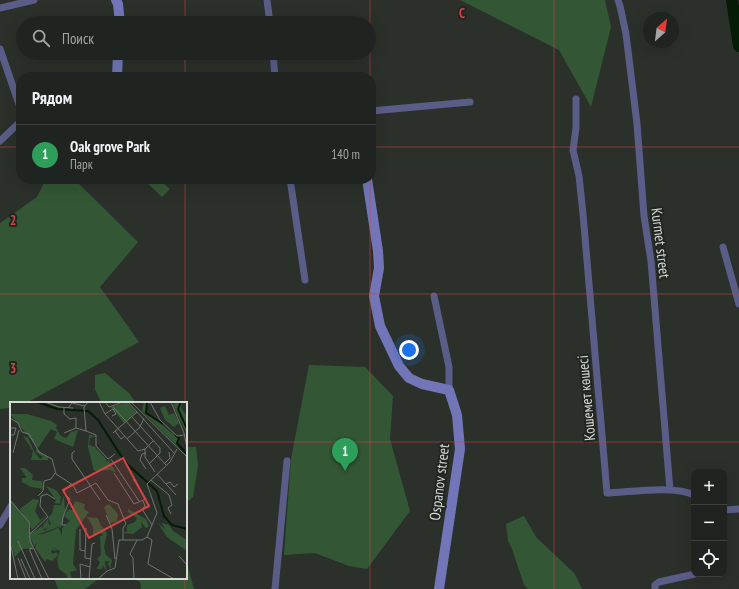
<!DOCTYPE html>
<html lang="ru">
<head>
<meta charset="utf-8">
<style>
	body { margin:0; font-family:"PT Sans Narrow",sans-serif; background:#282c29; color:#f1f3f6 }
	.controls { position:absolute; right:12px; bottom:12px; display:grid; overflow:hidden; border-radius:8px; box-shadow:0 4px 16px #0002 }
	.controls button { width:36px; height:36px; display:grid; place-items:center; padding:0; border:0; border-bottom:1px solid #3d413e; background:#202420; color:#f1f3f6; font:20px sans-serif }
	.compass { position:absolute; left:643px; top:12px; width:36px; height:36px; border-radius:50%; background:#202420; box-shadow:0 4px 16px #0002; rotate:28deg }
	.you { position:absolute; left:409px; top:350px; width:14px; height:14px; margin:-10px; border:3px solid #fff; border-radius:50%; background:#1a73e8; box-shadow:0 0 0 6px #1a73e833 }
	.badge { display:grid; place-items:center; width:26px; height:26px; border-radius:50%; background:#aab0fb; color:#fff; font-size:13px; font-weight:700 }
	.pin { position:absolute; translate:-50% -33px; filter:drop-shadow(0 1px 2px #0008) }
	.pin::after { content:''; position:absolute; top:21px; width:14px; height:12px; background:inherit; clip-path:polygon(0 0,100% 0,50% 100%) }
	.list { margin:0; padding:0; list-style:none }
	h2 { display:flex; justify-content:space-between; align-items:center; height:52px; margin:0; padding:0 16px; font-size:17px }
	h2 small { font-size:13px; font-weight:400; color:#a2a4a5 }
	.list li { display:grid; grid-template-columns:26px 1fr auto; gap:12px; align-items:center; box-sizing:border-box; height:60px; padding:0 16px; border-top:1px solid #3d413e }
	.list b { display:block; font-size:15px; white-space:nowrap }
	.list p { margin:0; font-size:13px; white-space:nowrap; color:#a2a4a5 }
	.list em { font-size:13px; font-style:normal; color:#a2a4a5 }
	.icon { flex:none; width:22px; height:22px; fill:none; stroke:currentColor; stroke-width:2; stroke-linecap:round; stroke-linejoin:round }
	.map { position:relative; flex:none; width:739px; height:589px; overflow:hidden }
	.search { position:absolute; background:#202420; box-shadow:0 4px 16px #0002; left:16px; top:16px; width:360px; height:44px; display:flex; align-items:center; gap:10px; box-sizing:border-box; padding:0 14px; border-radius:22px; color:#a2a4a5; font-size:15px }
	.panel { position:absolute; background:#202420; box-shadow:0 4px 16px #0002; left:16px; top:72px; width:360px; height:112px; border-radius:16px }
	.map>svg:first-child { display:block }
	.green { fill:#335735 }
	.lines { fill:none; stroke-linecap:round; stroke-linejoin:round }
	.river { stroke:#041c06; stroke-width:12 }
	.street { stroke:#5a5d87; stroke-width:7 }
	.secondary { stroke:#7276b8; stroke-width:10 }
	.grid { fill:none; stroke:#d64342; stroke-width:1; stroke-opacity:0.55 }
	.labels { text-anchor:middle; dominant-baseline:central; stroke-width:4; stroke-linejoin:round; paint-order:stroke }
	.street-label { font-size:15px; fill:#d6d9d6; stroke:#212621 }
	.inset-river { fill:none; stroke:#041c06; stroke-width:2 }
	.inset-road { fill:none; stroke:#6f746f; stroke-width:1 }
	.view { fill:#d64342; fill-opacity:0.15; stroke:#d64342; stroke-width:2 }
	.inset-edge { fill:none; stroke:#d6d9d6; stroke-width:2 }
	.grid-label { font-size:13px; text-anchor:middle; font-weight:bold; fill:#d64342; stroke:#212621; stroke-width:4; stroke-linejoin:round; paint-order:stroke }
</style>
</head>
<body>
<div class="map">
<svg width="739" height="589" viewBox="0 0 739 589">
	<rect width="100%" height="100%" fill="#2b302b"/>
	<path class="green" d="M460,0H605L611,27L591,107L559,50Z
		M46,179H74L138,242L100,287L139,342L26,403H11V408L0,409V223L37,197Z
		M148,179H159L170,189L162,197L146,182Z
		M309,365L365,367L393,396L390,439L410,511L367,569L349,566L315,553L284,555L291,459Z
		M105,373L129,393L136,403H102L95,390V375Z
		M186,447H196L198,466L193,497L186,503Z
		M524,516L536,537L575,574L582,589H528L524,585L512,549L508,541L506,524Z
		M186,560L194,589H141L140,582L131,578H186Z
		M54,578H100L85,589H58Z"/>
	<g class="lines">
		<path class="river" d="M732,0L739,46"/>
		<path class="street" d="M267,0L270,23
			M618,0L620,6L626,34L637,124L644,216L651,261L670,490
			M0,8L34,0
			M0,49L21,110
			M273,53L275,77
			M576,99V128L573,150L579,176L583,214L607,493C630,492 674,485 694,495
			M371,111L470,102
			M0,141L21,121
			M290,179L305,280
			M723,247L739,304
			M434,296L449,367V390
			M724,510L739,509
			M0,525L11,506
			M275,589L287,461
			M655,589V585L659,582L695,574"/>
		<path class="secondary" d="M116,0L118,4L120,23
			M117,77L118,53
			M367,179L378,251L379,268L374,296L380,326L399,366L409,378L422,384L449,390L457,415L460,449L439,589"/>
	</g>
	<path class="grid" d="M185,0V23M370,0V77M554,0V589M185,53V77M0,147H21M371,147H739M185,179V403M370,179V589M0,294H739M0,442H11M186,442H739M185,578V589"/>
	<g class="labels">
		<g class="street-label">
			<text transform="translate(661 243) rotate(83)">Kurmet street</text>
			<text transform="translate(586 398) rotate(-95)">Кошемет көшесі</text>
			<text transform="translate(439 482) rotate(-83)">Ospanov street</text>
		</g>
	</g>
	<g transform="translate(10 402)">
		<rect width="177" height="177" fill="#2b302b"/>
		<path d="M117,0L126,10L114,21L101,5ZM134,0H139L136,10L168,36L166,43L132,9ZM166,0H173L171,6L176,13L177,32L163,3ZM155,4L159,13L164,11L169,21L164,25L155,18L150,6ZM0,12H17L41,19L47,23L46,26L51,34L56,36L61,30L68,28L63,45L44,37L47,30L41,27L28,46ZM79,33L86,34L80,36L79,43L85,45L96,57V60L99,58L106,71L101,68L84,69L78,45ZM13,34L18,36L25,51L30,57L33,55L26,50V47L38,55V58H21L23,49ZM10,66H15L23,73L22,78L32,79L33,87L21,85L12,80V76H17ZM36,84L46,88L51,95L50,102L44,101L46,98ZM54,93L55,109L51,126L48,124L46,126L29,132L27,133L36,131L46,127L48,125L52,133V126L60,119L54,114L59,107L62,108L65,99L75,102L74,107L79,110L66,128L63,162L67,168L60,170L62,177H57V173L49,167L47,157L50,149L43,146L47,149L41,148L42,152L47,150L48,153L42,159L37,157L35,160L25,146L27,139L24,145L20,132L32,124L34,129L36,128L38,125L34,128L33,123L38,117L39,123L41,122L38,116L42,112L44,103H51ZM0,97L17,118L23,146L12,147L5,155L0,140ZM23,97L29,98L25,109L30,118L37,113L22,128L10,107ZM99,102L108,112L107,119L100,121L94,105ZM118,107L136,117L139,125L136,126L131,120L132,125L123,132L113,131L117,129V123L125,120L127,116L118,110ZM77,115L88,116L90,122L97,131L94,145L96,153L102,158L100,167L97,159L99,161L100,159H95L96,169L93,163L92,167H87L90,160L87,157L91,153L90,134L94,133L87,130L83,136V125ZM148,121L155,127L152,121L159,123L163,129L177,138V149L157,135Z" fill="#335735"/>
		<path class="inset-river" d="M27,0L47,7L78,9L88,18L115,60L147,89L154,114L162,123L177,127M137,0L136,11L153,22M171,0L168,7L177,27M165,33L169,36L167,41L177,52"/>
		<path class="inset-road" d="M35,0L49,5L63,6M78,0L74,5L76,29L86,33V44L98,57L105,52M89,0L95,12M95,0L99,5L113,0M118,0L164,51M121,0L177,55M140,0L150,18L167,34L174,33M161,0L174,31L177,46M103,5L156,63M54,6V12L60,17M58,6L62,1L75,4M102,14L106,12L103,7L95,12L128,49L135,47M122,15L150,46V51L139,62M0,16L8,21L12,30L19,32L29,50L42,57L46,72L63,83L67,91L86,81L98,98L108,102L116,122L113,126V138M59,17L66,16V26M0,26H6L4,33H0M105,29L111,37L115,34M54,31L66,26L76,29M103,31L127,10M117,37L130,25L134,16M143,39L135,47V55L145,70M65,49L62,51V57L90,98M3,51L9,28M101,57L129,99M154,62L160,56L159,50M136,67L130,58L132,52L136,51M104,71L124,102L136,97L123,77M147,72L166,93M141,78L159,93L162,103L158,106L161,112M156,82L160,80L164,85L168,82M28,94L33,89L34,79L41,77L45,71M31,94L37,92L45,97M0,98L19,120L20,139L39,177M133,99L135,104L132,107L142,123M96,113L102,127L105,157M56,123H52L53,115L60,97L53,90L61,82M76,126L75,156L81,157M70,127V148L75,149M20,132L38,115L30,104L31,94M137,135L142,138L138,162L164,177M8,139L25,177M0,140L8,177M23,147L20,146V149L32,177M169,154L177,163M8,156L16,177M11,157L20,177M71,177L70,162L80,165M79,177L82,142L85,141M88,177L97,169L105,166L109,138H132L137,135L147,111L137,82L160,60L167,47M124,177L123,156L120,152L127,138"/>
		<path class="view" d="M113,56L139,104L79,136L53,88Z"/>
		<rect width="177" height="177" class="inset-edge"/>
	</g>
	<g class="grid-label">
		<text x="462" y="18">C</text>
		<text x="13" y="225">2</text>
		<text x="13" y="373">3</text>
	</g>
</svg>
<div class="controls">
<button>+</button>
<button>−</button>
<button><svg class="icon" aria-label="locate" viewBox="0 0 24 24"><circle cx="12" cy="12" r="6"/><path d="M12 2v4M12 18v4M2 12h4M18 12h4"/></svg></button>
</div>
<svg class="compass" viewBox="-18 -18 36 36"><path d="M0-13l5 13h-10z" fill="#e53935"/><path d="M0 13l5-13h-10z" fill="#a2a4a5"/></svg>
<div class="you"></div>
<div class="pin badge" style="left:345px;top:471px;background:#2e9e5b">1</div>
<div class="search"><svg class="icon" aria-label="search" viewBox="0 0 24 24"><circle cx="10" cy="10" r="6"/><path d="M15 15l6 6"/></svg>Поиск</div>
<section class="panel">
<h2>Рядом<small></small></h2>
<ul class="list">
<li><span class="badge" style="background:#2e9e5b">1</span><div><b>Oak grove Park</b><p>Парк</p></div><em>140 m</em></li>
</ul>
</section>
</div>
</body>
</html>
